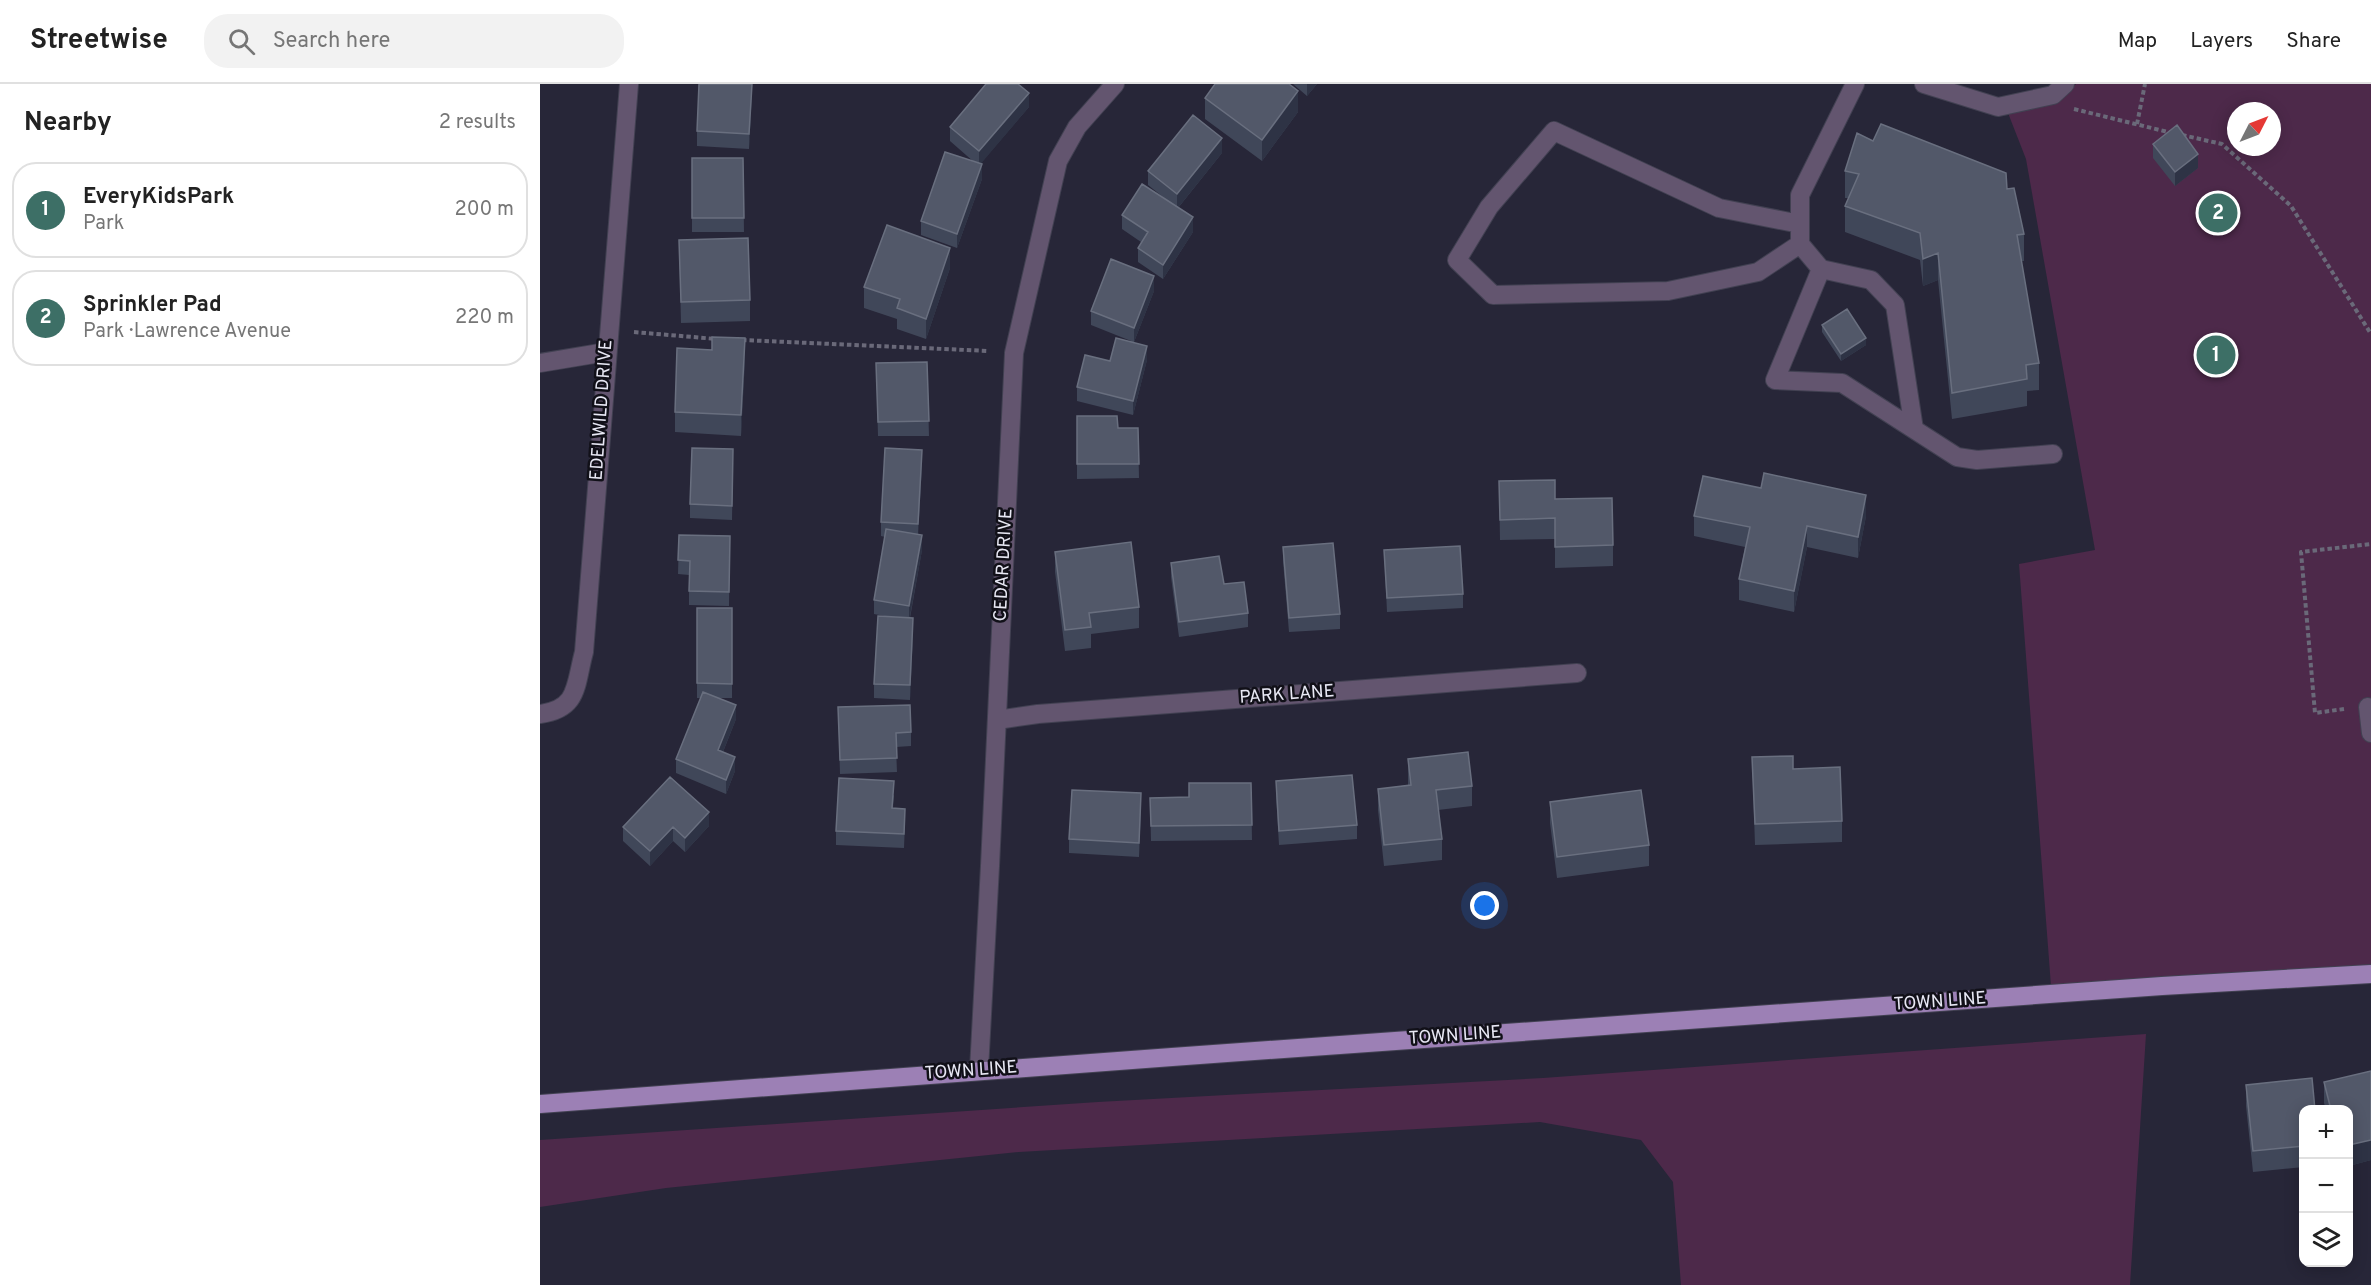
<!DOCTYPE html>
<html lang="en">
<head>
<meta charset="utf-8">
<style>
	body { margin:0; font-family:Overpass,sans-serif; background:#f2f2f2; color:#222 }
	.controls { position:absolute; right:18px; bottom:18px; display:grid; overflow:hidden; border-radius:12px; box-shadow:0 3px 15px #0003 }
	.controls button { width:54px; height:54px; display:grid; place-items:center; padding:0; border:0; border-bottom:2px solid #e0e0e0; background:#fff; color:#222; font:30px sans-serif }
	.compass { position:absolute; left:1687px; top:18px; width:54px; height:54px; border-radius:50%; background:#fff; box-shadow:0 3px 15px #0003; rotate:48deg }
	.you { position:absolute; left:945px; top:822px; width:21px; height:21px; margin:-15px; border:4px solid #fff; border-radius:50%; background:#1a73e8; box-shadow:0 0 0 9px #1a73e833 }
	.badge { display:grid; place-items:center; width:39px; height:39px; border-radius:50%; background:#3d6f66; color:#fff; font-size:20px; font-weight:700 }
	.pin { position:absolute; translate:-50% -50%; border:3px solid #fff; box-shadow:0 2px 6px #0006 }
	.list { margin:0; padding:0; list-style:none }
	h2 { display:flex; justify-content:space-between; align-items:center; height:78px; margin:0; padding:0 24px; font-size:26px }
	h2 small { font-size:20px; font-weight:400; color:#767676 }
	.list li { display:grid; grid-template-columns:39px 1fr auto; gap:18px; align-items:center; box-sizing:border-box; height:96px; margin:0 12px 12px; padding:0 12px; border:2px solid #e0e0e0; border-radius:24px }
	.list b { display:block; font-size:22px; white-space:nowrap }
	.list p { margin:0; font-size:20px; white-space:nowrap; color:#767676 }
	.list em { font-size:20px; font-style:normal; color:#767676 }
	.icon { flex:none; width:33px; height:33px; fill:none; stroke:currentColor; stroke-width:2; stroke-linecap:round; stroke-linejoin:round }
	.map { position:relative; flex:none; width:1831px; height:1201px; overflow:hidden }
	header { display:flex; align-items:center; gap:36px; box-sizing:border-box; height:84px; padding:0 30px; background:#fff; border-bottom:2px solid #e0e0e0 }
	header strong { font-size:28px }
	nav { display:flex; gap:33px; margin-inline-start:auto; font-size:21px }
	.search { width:420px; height:54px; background:#f2f2f2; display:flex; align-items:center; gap:15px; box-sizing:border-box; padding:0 21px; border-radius:24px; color:#767676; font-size:22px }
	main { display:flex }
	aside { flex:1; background:#fff }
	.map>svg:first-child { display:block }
	.green { fill:#4d294a; fill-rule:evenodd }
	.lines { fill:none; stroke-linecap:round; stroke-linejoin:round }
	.minor-casing { stroke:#424152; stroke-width:20 }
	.major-casing { stroke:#424152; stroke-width:20 }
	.path { stroke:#6a6979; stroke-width:4; stroke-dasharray:4.5 3; stroke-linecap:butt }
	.minor { stroke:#63556f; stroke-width:18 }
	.major { stroke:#9c80b5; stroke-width:18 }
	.wall { fill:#404759 }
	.shaded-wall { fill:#2e3345 }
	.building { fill:#525869; stroke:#696f7f; stroke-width:1.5 }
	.labels { text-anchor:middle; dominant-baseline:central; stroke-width:5; stroke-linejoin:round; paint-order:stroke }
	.street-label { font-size:18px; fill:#e8e8f4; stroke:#111018 }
</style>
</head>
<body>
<header>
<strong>Streetwise</strong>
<div class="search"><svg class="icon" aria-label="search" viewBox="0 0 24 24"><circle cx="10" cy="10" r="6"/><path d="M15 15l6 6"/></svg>Search here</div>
<nav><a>Map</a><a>Layers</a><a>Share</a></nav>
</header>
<main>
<aside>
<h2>Nearby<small>2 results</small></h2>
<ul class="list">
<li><span class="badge">1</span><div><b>EveryKidsPark</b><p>Park</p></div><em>200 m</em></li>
<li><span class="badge">2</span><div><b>Sprinkler Pad</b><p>Park · Lawrence Avenue</p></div><em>220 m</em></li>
</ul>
</aside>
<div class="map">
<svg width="1831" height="1201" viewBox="0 0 1831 1201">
	<rect width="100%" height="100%" fill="#272638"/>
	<path class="green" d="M1536,0H1831V881L1511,902L1479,480L1555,466L1486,75L1468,29L1518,17ZM1696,27H1732V63H1696Z
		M1606,950L1590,1201H1141L1133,1098L1101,1056L1000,1038L479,1068L126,1104L0,1123V1056L558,1018L1003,994Z"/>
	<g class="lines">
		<defs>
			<path id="minor" d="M1315,0L1260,111V160L1281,185L1235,296L1302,299L1417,373L1437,376L1513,370
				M1384,0L1458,23L1513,11L1525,0
				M1260,140L1179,124L1014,47L949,123L917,176L953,211L1128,207L1218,188L1260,160
				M1281,185L1331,196L1355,221L1374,345
				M0,279L66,268
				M1828,623L1831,649
				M0,630C39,625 35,601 44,568L89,0
				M457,636L498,630L1037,589
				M439,986L450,782L474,269L518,77L537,43L575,0"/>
			<path id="major" d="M0,1020L632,973L1622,902L1831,890"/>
		</defs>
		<use href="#minor" class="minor-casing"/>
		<use href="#major" class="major-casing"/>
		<path class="path" d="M1534,25L1632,49
			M1597,40L1605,0
			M1642,51L1682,60L1751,122L1831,250
			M94,248L176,255
			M202,256L449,267
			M1804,625L1775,629L1761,468L1831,460"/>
		<use href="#minor" class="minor"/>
		<use href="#major" class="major"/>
	</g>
	<path class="wall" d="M753,0H777L767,12Z
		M212,8L209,65L157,62V47Z
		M665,14L758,28L722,77L665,35Z
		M489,23L440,80L442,95L417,164L381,151V137L434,78L410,57V43Z
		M1333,57L1467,105L1484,150V177H1481L1499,279V306L1487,307V322L1412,335L1398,196L1383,202L1380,176L1305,148V122L1308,114H1305V87Z
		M1613,60L1658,84L1635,102L1613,74Z
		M682,69L638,124L653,148L623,195L598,178V164L601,158L582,145V131L628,117L608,101V87Z
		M152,74H203L204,148H152Z
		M139,156L210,216V237L141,239Z
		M410,184L386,255L357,245V235L324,224V203Z
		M614,207L594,258L607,276L593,331L537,317V303L570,277L591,257L551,241V227Z
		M1282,241L1326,261L1301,277L1282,248Z
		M205,275L201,352L135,348V328Z
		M387,278L389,352H338L336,279Z
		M537,332L578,344H598L599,394L537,395Z
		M193,379L192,436L150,434V420Z
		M382,380L378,451L382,466L370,534L373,549L370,616L334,614V600L350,533L334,530V516L345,453L341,452V438Z
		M959,397L1015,415L1073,461V482L1015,484V455L960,456Z
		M1154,432H1326L1318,474L1267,463L1254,528L1199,516V495L1205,463L1154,452Z
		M139,451L190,452L189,522L149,521V491L138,490Z
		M743,463L800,530V545L749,548L743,477Z
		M844,466L923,510V524L847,528Z
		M515,468L599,523V544L551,550V564L525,567L515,488Z
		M631,479L684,500L708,529V543L639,553L631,493Z
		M157,524H192V614H178L196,635L183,668L195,687L186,710L136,689V675L161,614H157Z
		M298,623L371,648V662L356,663L357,688L300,690Z
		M1212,673L1253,685L1302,737V758L1215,761Z
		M868,675L932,702V722L898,726L902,755V776L844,782L838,726V705L868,701Z
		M736,697L817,741V755L739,761L736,711Z
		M711,699L712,756L611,757L610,714L649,713Z
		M354,711L353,724L365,739L364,764L296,761V747Z
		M1010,718L1109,761V782L1017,794L1010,739Z
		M601,723L599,773L529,769V755Z
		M169,742L145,768L133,757L110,782L83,757V743Z
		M1831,987V1076L1809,1082V1026H1786L1784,1019V998Z
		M1706,1001L1764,1026V1083L1713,1088L1706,1022Z"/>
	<path class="shaded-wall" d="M212,0V8L209,65V50Z
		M767,0H777L767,12Z
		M758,7V28L722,77V56Z
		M489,9V23L439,82V67Z
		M682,54V69L637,125V110Z
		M1658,70V84L1635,102V88Z
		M442,80V95L417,164V150Z
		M653,133V148L623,195V181Z
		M410,164V184L386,255V235Z
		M1398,169V196L1383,202V175Z
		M614,192V207L594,258V244Z
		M205,254V275L201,352V331Z
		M1326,254V261L1301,277V270Z
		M607,262V276L593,331V317Z
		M382,366V380L378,454V440Z
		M1326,411V432L1318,474V453Z
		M1267,442V463L1254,528V507Z
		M382,451V466L369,537V522Z
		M373,534V549L370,616V601Z
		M196,621V635L178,680V666Z
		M195,673V687L186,710V696Z
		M601,709V723L599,773V759Z
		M169,728V742L145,768V754Z
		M133,743V757L110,782V767Z
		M1831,1056V1076L1809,1082V1061Z"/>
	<path class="building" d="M159,0H212L209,50L157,47Z
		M446,0H478L489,9L439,67L410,43Z
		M675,0H749L758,7L722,56L665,14Z
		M653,31L682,54L637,110L608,87Z
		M1341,40L1466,89L1467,105L1474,104L1484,150L1477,151L1499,279L1486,281L1487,295L1412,309L1398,169L1383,175L1380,149L1305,122L1319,90L1305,87L1317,49L1333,57Z
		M1637,41L1658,70L1635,88L1613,60Z
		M405,68L442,80L417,150L381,137Z
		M152,74H203L204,134H152Z
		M602,100L653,133L623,181L598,164L608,148L582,131Z
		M347,141L410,164L386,235L357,224L360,215L324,203Z
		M208,154L210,216L141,218L139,156Z
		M571,175L614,192L594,244L551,227Z
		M1307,225L1326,254L1301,270L1282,241Z
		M172,253L205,254L201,331L135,328L137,264L172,266Z
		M576,254L607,262L593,317L537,303L545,271L570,277Z
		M387,278L389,337L338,338L336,279Z
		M537,332H577L578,344H598L599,380H537Z
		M152,364L193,365L192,422L150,420Z
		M345,364L382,366L378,440L341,438Z
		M1224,389L1326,411L1318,453L1267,442L1254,507L1199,495L1210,443L1154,432L1163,392L1221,404Z
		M1015,396V415L1072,414L1073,461L1015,463V434L960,436L959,397Z
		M346,445L382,451L369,522L334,516Z
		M139,451L190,452L189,508L149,507L150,477L138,476Z
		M591,458L599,523L549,529L551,543L525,546L515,468Z
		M793,459L800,530L749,534L743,463Z
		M920,462L923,510L847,514L844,466Z
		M679,472L684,500L704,498L708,529L639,538L631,479Z
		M157,524H192V600L157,599Z
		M338,532L373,534L370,601L334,600Z
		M163,608L196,621L178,666L195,673L186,696L136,675Z
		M370,621L371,648L356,649L357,674L300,676L298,623Z
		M928,668L932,702L896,706L902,755L844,761L838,705L871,701L868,675Z
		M1253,672V685L1300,683L1302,737L1215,740L1212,673Z
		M812,691L817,741L739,747L736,697Z
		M130,693L169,728L145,754L133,743L110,767L83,743Z
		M299,694L354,697L352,724L365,725L364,750L296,747Z
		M649,699H711L712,741L611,742L610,714L649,713Z
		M532,706L601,709L599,759L529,755Z
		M1101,706L1109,761L1017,773L1010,718Z
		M1831,987V1056L1809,1061V1026H1791L1784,998Z
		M1772,994L1775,1026H1764V1062L1713,1067L1706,1001Z"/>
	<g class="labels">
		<g class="street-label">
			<text transform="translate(62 326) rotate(-86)">EDELWILD DRIVE</text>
			<text transform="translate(464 481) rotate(-87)">CEDAR DRIVE</text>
			<text transform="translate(747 611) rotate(-4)">PARK LANE</text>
			<text transform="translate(1400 918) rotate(-4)">TOWN LINE</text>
			<text transform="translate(915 952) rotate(-4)">TOWN LINE</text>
			<text transform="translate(431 987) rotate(-4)">TOWN LINE</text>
		</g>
	</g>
</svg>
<div class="controls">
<button>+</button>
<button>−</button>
<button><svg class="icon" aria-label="layers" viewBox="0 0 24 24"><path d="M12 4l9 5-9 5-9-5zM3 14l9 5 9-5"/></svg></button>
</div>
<svg class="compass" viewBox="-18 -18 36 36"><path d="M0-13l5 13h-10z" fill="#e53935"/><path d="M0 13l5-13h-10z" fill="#767676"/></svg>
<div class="you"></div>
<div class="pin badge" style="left:1676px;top:271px">1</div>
<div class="pin badge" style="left:1678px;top:129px">2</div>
</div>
</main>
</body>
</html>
